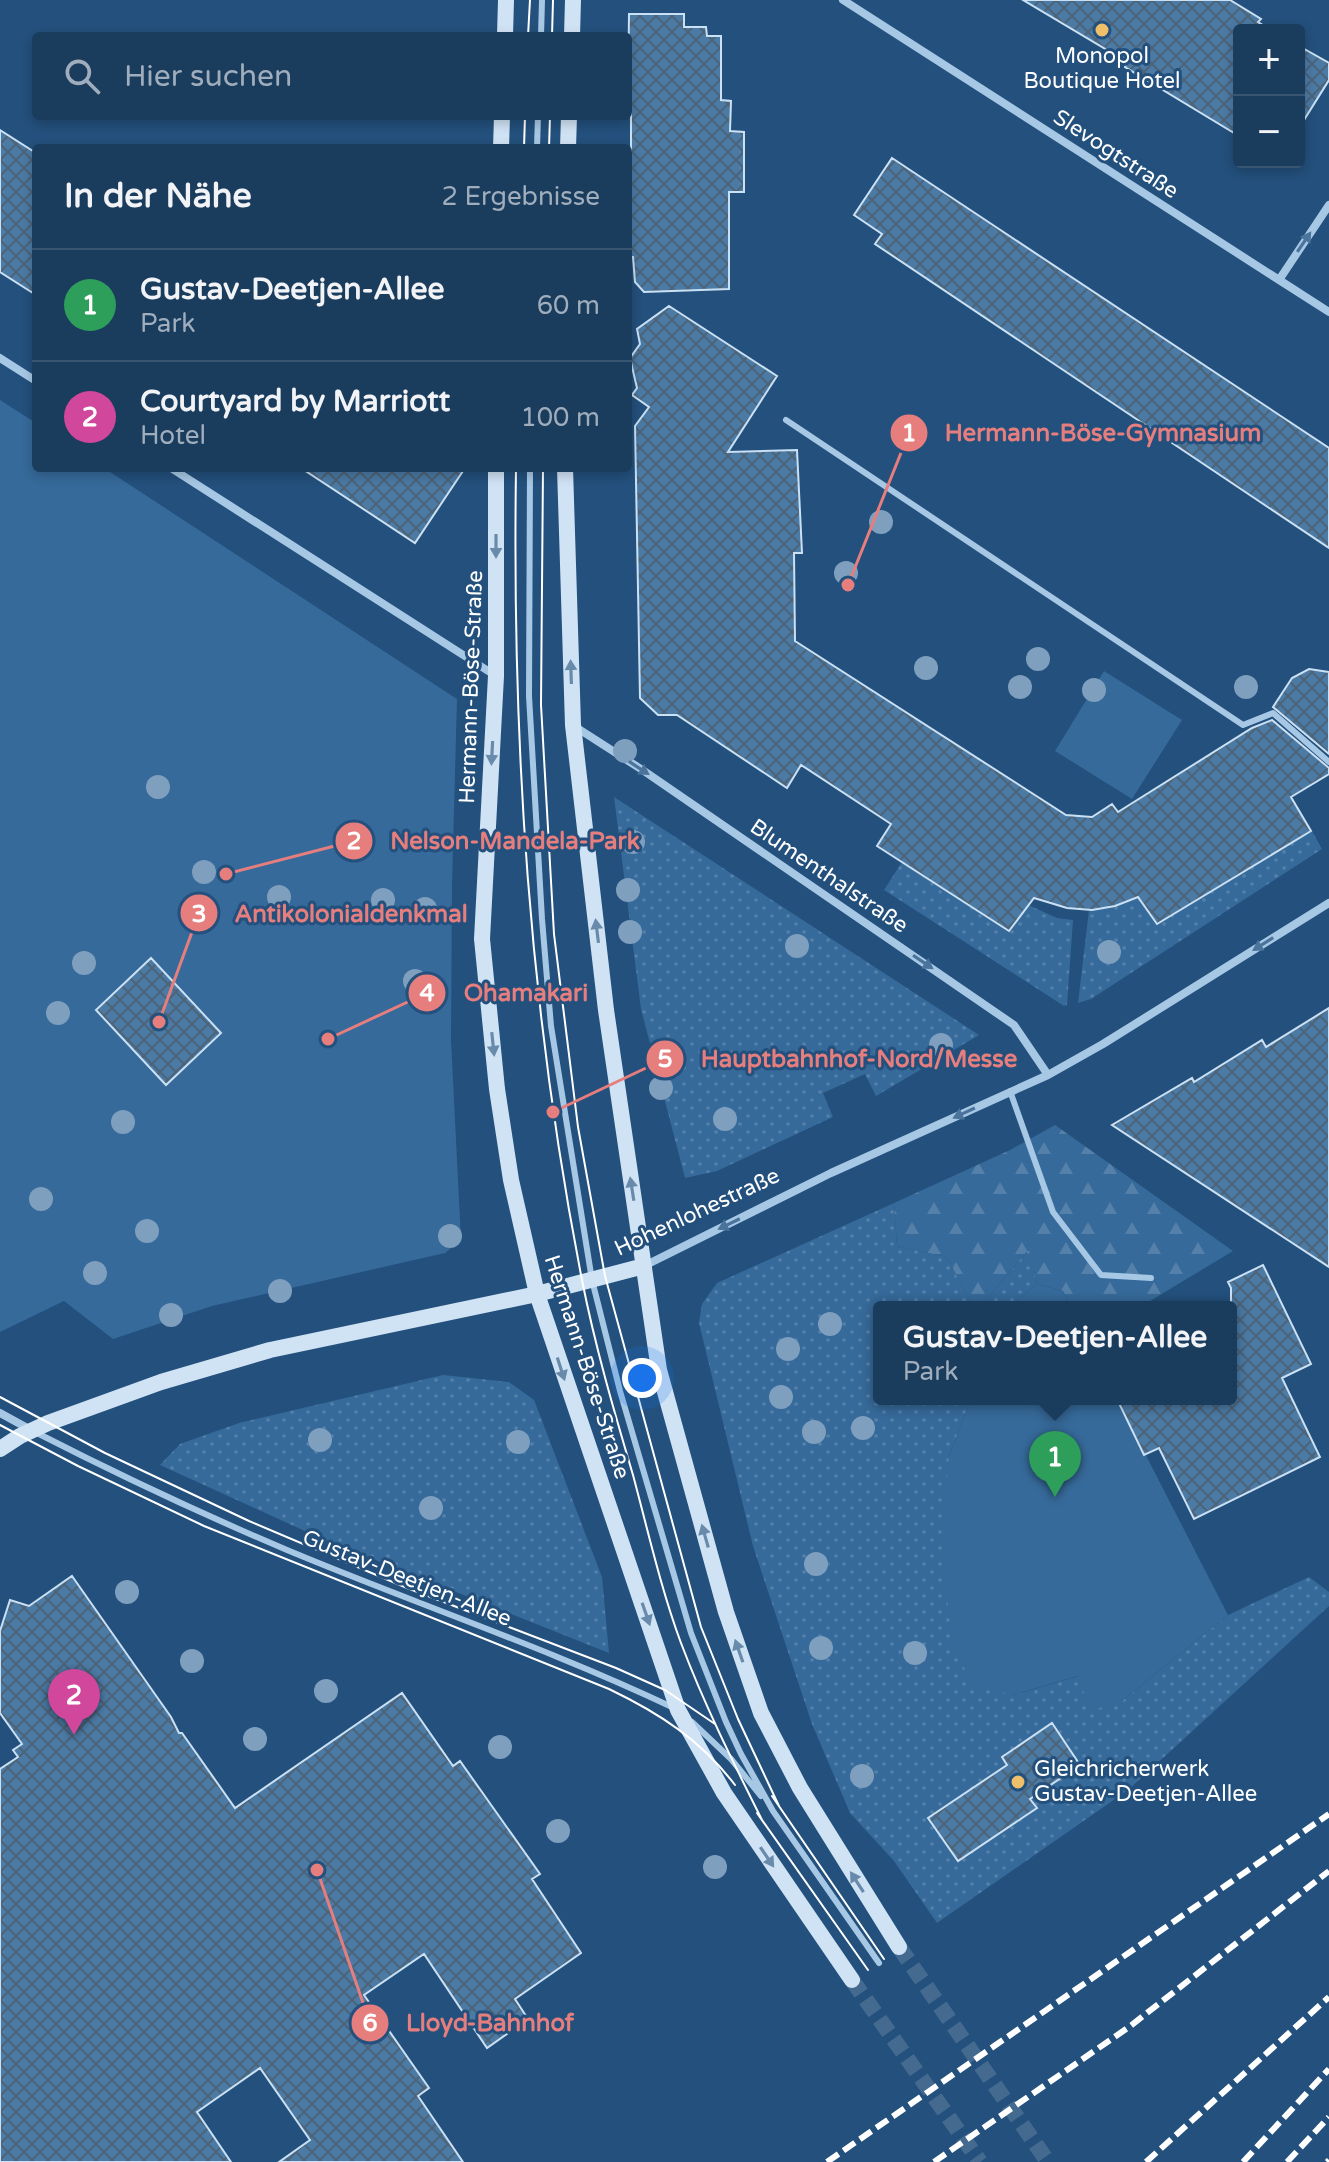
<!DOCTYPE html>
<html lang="de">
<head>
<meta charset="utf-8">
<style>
	body { margin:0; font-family:"Varela Round",sans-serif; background:#274766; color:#f1f3f6 }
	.controls { position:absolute; right:24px; top:24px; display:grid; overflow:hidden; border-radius:8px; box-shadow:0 4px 12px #0003 }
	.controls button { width:72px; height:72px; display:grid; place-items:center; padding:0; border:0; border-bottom:2px solid #385672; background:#1a3c5d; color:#f1f3f6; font:40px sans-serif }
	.you { position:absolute; left:642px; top:1378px; width:28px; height:28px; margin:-20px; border:6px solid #fff; border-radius:50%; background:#1a73e8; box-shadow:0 0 0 12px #1a73e833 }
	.badge { display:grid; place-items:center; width:52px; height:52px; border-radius:50%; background:#f0bf6a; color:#fff; font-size:26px; font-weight:700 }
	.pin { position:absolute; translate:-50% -66px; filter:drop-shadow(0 2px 4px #0008) }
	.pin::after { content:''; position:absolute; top:42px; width:28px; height:24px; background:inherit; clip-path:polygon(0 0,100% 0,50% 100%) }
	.popup { position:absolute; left:873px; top:1301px; width:364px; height:104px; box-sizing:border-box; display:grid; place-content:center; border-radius:8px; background:#1a3c5d; filter:drop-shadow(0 2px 6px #0005); font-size:26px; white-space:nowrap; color:#9fadbc }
	.popup b { font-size:30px; color:#f1f3f6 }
	.popup::after { content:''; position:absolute; left:50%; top:100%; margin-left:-16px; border:16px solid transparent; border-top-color:#1a3c5d }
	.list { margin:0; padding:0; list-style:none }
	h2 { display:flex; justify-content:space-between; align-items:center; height:104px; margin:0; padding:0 32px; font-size:34px }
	h2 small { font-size:26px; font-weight:400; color:#9fadbc }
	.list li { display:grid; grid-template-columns:52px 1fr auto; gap:24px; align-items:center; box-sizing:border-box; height:112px; padding:0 32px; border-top:2px solid #385672 }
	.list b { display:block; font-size:30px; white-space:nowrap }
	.list p { margin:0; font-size:26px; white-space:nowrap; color:#9fadbc }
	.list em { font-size:26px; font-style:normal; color:#9fadbc }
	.icon { flex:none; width:44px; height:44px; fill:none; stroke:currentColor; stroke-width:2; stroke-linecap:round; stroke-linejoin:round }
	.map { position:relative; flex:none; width:1329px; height:2162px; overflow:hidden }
	.search { position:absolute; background:#1a3c5d; box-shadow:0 4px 12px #0003; left:32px; top:32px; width:600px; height:88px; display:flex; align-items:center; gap:20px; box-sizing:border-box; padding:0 28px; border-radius:8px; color:#9fadbc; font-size:30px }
	.panel { position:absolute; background:#1a3c5d; box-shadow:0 4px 12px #0003; left:32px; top:144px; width:600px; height:328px; border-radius:8px }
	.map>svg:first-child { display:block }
	.grass { fill:url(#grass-dots) }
	.forest { fill:url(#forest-firs) }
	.park { fill:#366a9a }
	.building { fill:url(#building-cross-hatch); stroke:#cae0f4; stroke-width:2 }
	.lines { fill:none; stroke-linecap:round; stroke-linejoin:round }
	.secondary-tunnel { stroke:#446a90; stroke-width:16; stroke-dasharray:16 8; stroke-linecap:butt }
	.lane { stroke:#a7c8e5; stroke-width:6 }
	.street { stroke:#a7c8e5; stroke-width:8 }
	.secondary { stroke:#d0e3f5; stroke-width:16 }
	.tram { stroke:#fff; stroke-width:2 }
	.rail { stroke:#fff; stroke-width:6; stroke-dasharray:14 6; stroke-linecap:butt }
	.tree { fill:#7f9fbe }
	.oneway { fill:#4b749c }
	.oneway2 { fill:#688bac }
	.poi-dot { fill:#f0bf6a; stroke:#23507c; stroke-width:3 }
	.labels { text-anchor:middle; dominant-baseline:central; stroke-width:6; stroke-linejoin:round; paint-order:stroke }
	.poi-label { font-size:22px; fill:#fff; stroke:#23507c }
	.street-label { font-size:22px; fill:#fff; stroke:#23507c }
	.leader { fill:none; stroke:#e67e7e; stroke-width:3 }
	.callout-dot { fill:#e67e7e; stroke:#23507c; stroke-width:3 }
	.mark-label { font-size:24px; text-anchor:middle; font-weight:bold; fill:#fff }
	.callout-label { font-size:24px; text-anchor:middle; font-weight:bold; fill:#e67e7e; stroke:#23507c; stroke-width:6; stroke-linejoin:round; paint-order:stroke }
</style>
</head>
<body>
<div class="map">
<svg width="1329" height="2162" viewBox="0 0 1329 2162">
	<defs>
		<pattern id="grass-dots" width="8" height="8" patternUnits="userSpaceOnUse" patternTransform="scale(2)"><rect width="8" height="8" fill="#366a9a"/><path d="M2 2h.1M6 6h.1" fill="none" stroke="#5480a9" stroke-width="1.8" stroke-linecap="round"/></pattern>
		<pattern id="forest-firs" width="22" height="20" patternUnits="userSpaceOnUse" patternTransform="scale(2)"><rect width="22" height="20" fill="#366a9a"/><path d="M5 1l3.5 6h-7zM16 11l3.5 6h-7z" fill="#5480a9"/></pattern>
		<pattern id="building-cross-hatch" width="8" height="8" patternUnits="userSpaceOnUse" patternTransform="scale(2)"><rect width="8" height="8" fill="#4b7aa5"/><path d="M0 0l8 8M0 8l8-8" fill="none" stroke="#4c6378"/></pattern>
	</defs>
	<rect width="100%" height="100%" fill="#23507c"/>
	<path class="grass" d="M614,797L979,1035L876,1096L865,1074L823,1093L833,1117L717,1171L685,1178L641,1009Z
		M1312,831L1322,849L1091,999L1078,1003L1089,910L1115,906L1137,896L1158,924Z
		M902,862L1008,931L1026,904L1057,918L1073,920L1067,1005L1064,1006L884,890Z
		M894,1203L897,1246L947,1257L973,1307H879V1399H971L949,1456L1013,1695L1079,1676L1122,1701L1228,1615L1309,1577L1329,1592V1606L1128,1790L937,1923L894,1861L850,1813L812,1724L753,1546L699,1323L702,1304L717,1283Z
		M1030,1248L1037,1284L1009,1307H980Z
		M443,1375L509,1382L534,1400L602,1577L609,1653L318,1537L160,1465L180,1444L239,1423Z"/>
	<path class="forest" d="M1055,1125L1233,1251L1140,1307H1071L1063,1291L1037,1284L1029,1249L980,1307H973L947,1257L897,1246L894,1203L1010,1150Z"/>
	<path class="park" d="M0,400L36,423V468H104L457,699L452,886L451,1040L461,1240L445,1253L212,1306L113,1339L64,1301L0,1332Z
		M1104,671L1182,720L1132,799L1055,751Z
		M1037,1284L1063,1291L1071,1307H1009Z
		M971,1399H1117L1228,1615L1122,1701L1090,1711L1078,1676L1013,1695L974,1686L952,1646L941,1537L949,1456Z"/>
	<path class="building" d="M1023,0H1230L1261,19L1258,22L1271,30H1239V136L1125,67L1127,62Z
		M629,14H684V27H706L707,36H721V100L731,101L730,131L744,132V192H729V289L644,292L635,282L633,257H628L631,160V100H628Z
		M1299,46L1329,63V80L1299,128Z
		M0,130L36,153V295L0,272Z
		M892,158L1329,448V548L875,244L882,234L854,215Z
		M669,306L777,376L728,452L797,450L802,553H794L795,641L1066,815L1092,817L1112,804L1118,812L1252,728L1272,720L1329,768V774L1291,797L1311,831L1157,924L1138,897L1115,906L1092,910L1067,908L1034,898L1009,931L877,846L891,824L801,765L787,788L677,715H658L640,698L635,426L649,407L632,395L637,388L630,358L640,344L637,329Z
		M301,468H465L415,543Z
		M1309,669L1329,672V754L1273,707L1292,678Z
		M151,958L221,1033L166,1085L96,1010Z
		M1329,1008V1267L1112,1125L1192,1078L1194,1082L1262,1040L1266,1047Z
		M1263,1265L1311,1364L1282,1378L1320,1457L1194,1519L1159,1448L1144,1455L1117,1399H1231V1288L1228,1282Z
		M72,1576L171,1717L179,1733H182L235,1808L402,1693L453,1766L460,1761L540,1874L532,1879L581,1953L515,1999L528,2019L487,2048L424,1954L364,1995L429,2088L418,2096L463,2162H279L310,2140L260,2068L197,2112L231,2162H0V1769L18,1757L13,1750L22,1744L0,1713V1631L10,1600L29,1606Z
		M1052,1723L1080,1765L1030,1799L1037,1808L958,1861L928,1818L1007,1765L1002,1757Z"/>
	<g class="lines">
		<path class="secondary-tunnel" d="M899,1947L1048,2162
			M852,1980L980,2162"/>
		<path class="lane" d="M541,36L542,0
			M537,148L538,116
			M786,420L1243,725L1273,713L1329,762
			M530,468L529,696L542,919L551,1026L592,1280L620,1391L691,1633L726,1722L741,1754L773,1811L879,1963
			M1010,1091L1053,1212L1101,1275L1151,1278
			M35,1432C117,1474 202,1514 287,1550C416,1604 548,1648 674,1708
			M692,1722L731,1759L761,1796"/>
		<path class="street" d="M843,0L1329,312
			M1279,280L1329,205
			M0,358L36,381
			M171,468L496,676
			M574,726L644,771L1014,1025L1048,1075
			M644,1266L831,1173L1048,1075L1103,1044L1329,903
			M0,1413L31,1430"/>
		<path class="secondary" d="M505,36L506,0
			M572,36L573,0
			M501,148L502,116
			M568,148L569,116
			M496,468V676L482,939L497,1089L511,1180L537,1294L678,1710L724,1793L852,1980
			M565,468L573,725L606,1010L659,1370L726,1612L761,1713L800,1788L899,1947
			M0,1449L20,1436L48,1423L161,1382L270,1350L537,1294L644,1266"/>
		<path class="tram" d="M528,36L530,0
			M552,36L553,0
			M524,148L525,116
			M549,148L550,116
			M516,468C512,743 529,1010 582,1280C595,1346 614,1411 633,1475C648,1531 661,1589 681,1643C704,1704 733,1762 762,1820
			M543,468L541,705L554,934L578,1127L605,1276L701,1627L738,1719L779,1806
			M0,1397L105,1453L249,1521L407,1588L616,1668L665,1690L715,1724
			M0,1425L78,1466L204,1526L609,1689C659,1713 701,1740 735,1785
			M772,1796L884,1959
			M757,1813L868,1970"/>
		<path class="rail" d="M827,2162L1329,1814
			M934,2162L1129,2027L1329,1871
			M1146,2162L1329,1997
			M1243,2162L1329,2069
			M1287,2162L1329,2117
			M1327,2162L1329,2160"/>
	</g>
	<g class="tree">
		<circle cx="881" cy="522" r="12"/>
		<circle cx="846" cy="573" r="12"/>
		<circle cx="1038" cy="659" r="12"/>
		<circle cx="926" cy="668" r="12"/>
		<circle cx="1020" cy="687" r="12"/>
		<circle cx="1246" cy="687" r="12"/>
		<circle cx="1094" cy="690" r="12"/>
		<circle cx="625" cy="751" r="12"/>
		<circle cx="158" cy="787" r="12"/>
		<circle cx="633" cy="842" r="12"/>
		<circle cx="204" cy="872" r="12"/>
		<circle cx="628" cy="890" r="12"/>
		<circle cx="279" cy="897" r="12"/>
		<circle cx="383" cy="900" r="12"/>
		<circle cx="425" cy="909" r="12"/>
		<circle cx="630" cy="932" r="12"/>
		<circle cx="797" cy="946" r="12"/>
		<circle cx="1109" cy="952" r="12"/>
		<circle cx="84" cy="963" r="12"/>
		<circle cx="415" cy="981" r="12"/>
		<circle cx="58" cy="1013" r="12"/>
		<circle cx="941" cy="1045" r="12"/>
		<circle cx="661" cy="1088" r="12"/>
		<circle cx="725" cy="1119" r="12"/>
		<circle cx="123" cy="1122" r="12"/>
		<circle cx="41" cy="1199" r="12"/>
		<circle cx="147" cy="1231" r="12"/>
		<circle cx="450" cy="1236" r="12"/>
		<circle cx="95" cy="1273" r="12"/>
		<circle cx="280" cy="1291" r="12"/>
		<circle cx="171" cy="1315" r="12"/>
		<circle cx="830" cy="1324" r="12"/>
		<circle cx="788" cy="1349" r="12"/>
		<circle cx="781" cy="1397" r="12"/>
		<circle cx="863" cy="1428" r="12"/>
		<circle cx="814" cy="1432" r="12"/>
		<circle cx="320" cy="1440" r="12"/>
		<circle cx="518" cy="1442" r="12"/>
		<circle cx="431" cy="1508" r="12"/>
		<circle cx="816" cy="1564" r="12"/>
		<circle cx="127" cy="1592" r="12"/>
		<circle cx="821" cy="1648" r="12"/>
		<circle cx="915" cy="1653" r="12"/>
		<circle cx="192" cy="1661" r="12"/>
		<circle cx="326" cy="1691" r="12"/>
		<circle cx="255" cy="1739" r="12"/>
		<circle cx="500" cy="1747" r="12"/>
		<circle cx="862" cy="1776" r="12"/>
		<circle cx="558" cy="1831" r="12"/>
		<circle cx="715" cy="1867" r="12"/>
	</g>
	<defs><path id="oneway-solid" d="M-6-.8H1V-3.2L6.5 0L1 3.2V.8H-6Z" transform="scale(2)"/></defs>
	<g class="oneway">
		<use href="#oneway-solid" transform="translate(1304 242) rotate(-56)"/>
		<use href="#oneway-solid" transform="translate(639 768) rotate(33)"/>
		<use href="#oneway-solid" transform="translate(1263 944) rotate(148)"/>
		<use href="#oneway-solid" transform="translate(923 962) rotate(34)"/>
		<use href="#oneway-solid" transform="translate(964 1113) rotate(155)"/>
		<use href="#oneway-solid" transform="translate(729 1224) rotate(154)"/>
	</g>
	<g class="oneway2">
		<use href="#oneway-solid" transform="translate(496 546) rotate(90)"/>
		<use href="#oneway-solid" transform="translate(571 672) rotate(-92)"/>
		<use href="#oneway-solid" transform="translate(492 753) rotate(93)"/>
		<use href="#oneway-solid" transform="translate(597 931) rotate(-97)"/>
		<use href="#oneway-solid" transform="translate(493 1044) rotate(84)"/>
		<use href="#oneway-solid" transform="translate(632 1189) rotate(-99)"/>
		<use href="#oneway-solid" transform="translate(561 1369) rotate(72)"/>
		<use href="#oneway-solid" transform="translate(705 1536) rotate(-106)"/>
		<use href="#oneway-solid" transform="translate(646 1614) rotate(71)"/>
		<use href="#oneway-solid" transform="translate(739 1651) rotate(-109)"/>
		<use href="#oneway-solid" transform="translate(767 1857) rotate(56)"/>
		<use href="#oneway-solid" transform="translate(857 1882) rotate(-123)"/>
	</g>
	<g class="poi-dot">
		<circle cx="1102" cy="30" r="8"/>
		<circle cx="1018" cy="1782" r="8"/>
	</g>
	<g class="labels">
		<g class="poi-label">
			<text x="1102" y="56">Monopol<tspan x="1102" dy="25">Boutique Hotel</tspan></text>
			<text x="1034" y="1769" text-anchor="start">Gleichricherwerk<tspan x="1034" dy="25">Gustav-Deetjen-Allee</tspan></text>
		</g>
		<g class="street-label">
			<text transform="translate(1116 154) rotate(33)">Slevogtstraße</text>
			<text transform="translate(471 687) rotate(-88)">Hermann-Böse-Straße</text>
			<text transform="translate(829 876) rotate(34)">Blumenthalstraße</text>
			<text transform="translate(697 1212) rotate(-25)">Hohenlohestraße</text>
			<text transform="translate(587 1367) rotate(72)">Hermann-Böse-Straße</text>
			<text transform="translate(407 1578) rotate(22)">Gustav-Deetjen-Allee</text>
		</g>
	</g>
	<path class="leader" d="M848 585L909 433M226 874L354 841M159 1022L199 913M328 1039L427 993M553 1112L665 1059M317 1870L370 2023"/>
	<g class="callout-dot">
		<circle cx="848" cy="585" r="8"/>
		<circle cx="226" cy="874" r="8"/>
		<circle cx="159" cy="1022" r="8"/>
		<circle cx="328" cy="1039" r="8"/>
		<circle cx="553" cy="1112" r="8"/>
		<circle cx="317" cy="1870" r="8"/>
		<circle cx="909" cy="433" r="20"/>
		<circle cx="354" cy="841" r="20"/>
		<circle cx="199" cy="913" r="20"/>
		<circle cx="427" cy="993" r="20"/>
		<circle cx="665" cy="1059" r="20"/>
		<circle cx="370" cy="2023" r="20"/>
	</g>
	<g class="mark-label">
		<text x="909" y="441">1</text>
		<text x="354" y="849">2</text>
		<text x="199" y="922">3</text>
		<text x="427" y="1001">4</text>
		<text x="665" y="1067">5</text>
		<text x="370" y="2031">6</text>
	</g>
	<g class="callout-label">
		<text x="1103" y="441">Hermann-Böse-Gymnasium</text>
		<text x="515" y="849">Nelson-Mandela-Park</text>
		<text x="351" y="922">Antikolonialdenkmal</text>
		<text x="526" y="1001">Ohamakari</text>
		<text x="859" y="1067">Hauptbahnhof-Nord/Messe</text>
		<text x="490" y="2031">Lloyd-Bahnhof</text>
	</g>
</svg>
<div class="controls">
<button>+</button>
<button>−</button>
</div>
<div class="you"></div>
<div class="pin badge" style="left:1055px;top:1497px;background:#2e9e5b">1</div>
<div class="popup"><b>Gustav-Deetjen-Allee</b>Park</div>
<div class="pin badge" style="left:74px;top:1735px;background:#d1479c">2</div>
<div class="search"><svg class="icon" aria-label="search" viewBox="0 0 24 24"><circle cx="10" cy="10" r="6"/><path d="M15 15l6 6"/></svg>Hier suchen</div>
<section class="panel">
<h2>In der Nähe<small>2 Ergebnisse</small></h2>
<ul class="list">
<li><span class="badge" style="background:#2e9e5b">1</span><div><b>Gustav-Deetjen-Allee</b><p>Park</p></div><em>60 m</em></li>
<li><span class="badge" style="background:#d1479c">2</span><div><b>Courtyard by Marriott</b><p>Hotel</p></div><em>100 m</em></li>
</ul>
</section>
</div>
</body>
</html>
